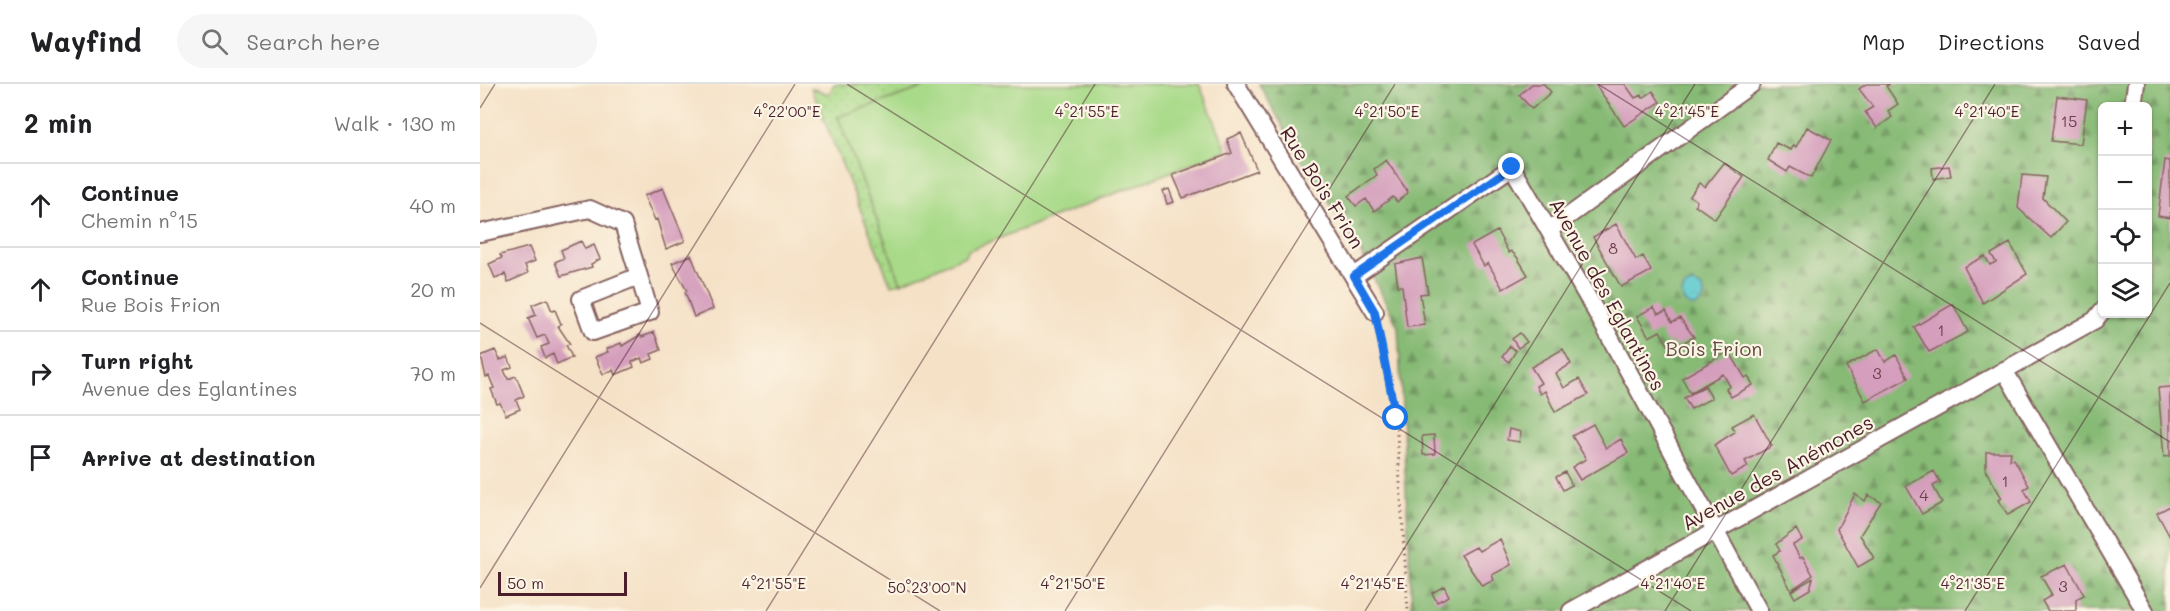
<!DOCTYPE html>
<html lang="en">
<head>
<meta charset="utf-8">
<style>
	body { margin:0; font-family:Mali,sans-serif; background:#f6f6f6; color:#202124 }
	.controls { position:absolute; right:18px; top:18px; display:grid; overflow:hidden; border-radius:9px; box-shadow:0 2px 4px #0004 }
	.controls button { width:54px; height:54px; display:grid; place-items:center; padding:0; border:0; border-bottom:2px solid #e0e0e0; background:#fff; color:#202124; font:30px sans-serif }
	.scale { position:absolute; left:18px; bottom:15px; width:129px; box-sizing:border-box; padding-left:6px; border:3px solid #4a1f2b; border-top:0; font-size:16px; line-height:21px; white-space:nowrap; color:#4a1f2b; -webkit-text-stroke:4px #fcf5e5; paint-order:stroke }
	.stop { position:absolute; width:18px; height:18px; margin:-14px; border:4px solid #1a73e8; border-radius:50%; background:#fff }
	.stop.end { background:#1a73e8; border-color:#fff; box-shadow:0 2px 6px #0008 }
	.list { margin:0; padding:0; list-style:none }
	h2 { display:flex; justify-content:space-between; align-items:center; height:78px; margin:0; padding:0 24px; font-size:26px }
	h2 small { font-size:20px; font-weight:400; color:#757577 }
	.list li { display:grid; grid-template-columns:39px 1fr auto; gap:18px; align-items:center; box-sizing:border-box; height:84px; padding:0 24px; border-top:2px solid #e0e0e0 }
	.list b { display:block; font-size:22px; white-space:nowrap }
	.list p { margin:0; font-size:20px; white-space:nowrap; color:#757577 }
	.list em { font-size:20px; font-style:normal; color:#757577 }
	.icon { flex:none; width:33px; height:33px; fill:none; stroke:currentColor; stroke-width:2; stroke-linecap:round; stroke-linejoin:round }
	.map { position:relative; flex:none; width:1690px; height:527px; overflow:hidden }
	header { display:flex; align-items:center; gap:36px; box-sizing:border-box; height:84px; padding:0 30px; background:#fff; border-bottom:2px solid #e0e0e0 }
	header strong { font-size:28px }
	nav { display:flex; gap:33px; margin-inline-start:auto; font-size:21px }
	.search { width:420px; height:54px; background:#f6f6f6; display:flex; align-items:center; gap:15px; box-sizing:border-box; padding:0 21px; border-radius:33px; color:#757577; font-size:22px }
	main { display:flex }
	aside { flex:1; background:#fff }
	.map>svg:first-child { display:block }
	.grass { fill:url(#grass-dots); stroke:#7a7c5a; stroke-width:1.5 }
	.forest { fill:url(#forest-firs); stroke:#686c50; stroke-width:1.5; fill-rule:evenodd }
	.green { fill:#a9da89; stroke:#7a7c5a; stroke-width:1.5 }
	.water { fill:url(#water-ripples); stroke:#53747e; stroke-width:1.5 }
	.building { fill:#d49ebc }
	.lines { fill:none; stroke-linecap:round; stroke-linejoin:round }
	.street-casing { stroke:#866361; stroke-width:20 }
	.path { stroke:#866361; stroke-width:3; stroke-dasharray:1.5 4.5; stroke-linecap:butt }
	.street { stroke:#fff; stroke-width:16 }
	.route { stroke:#1a73e8; stroke-width:8 }
	.ticks { fill:none; stroke:#4a1f2b; stroke-width:1.5; stroke-opacity:0.45 }
	.labels { text-anchor:middle; dominant-baseline:central; stroke-width:4.5; stroke-linejoin:round; paint-order:stroke }
	.number-label { font-size:16px; fill:#6c3f4f }
	.street-label { font-size:20px; fill:#4a1f2b; stroke:#fcf5e5 }
	.park-label { font-size:20px; fill:#624e42; stroke:#fcf5e5 }
	.ticks-label { font-size:15px; text-anchor:middle; fill:#4a1f2b; stroke:#fcf5e5; stroke-width:4.5; stroke-linejoin:round; paint-order:stroke }
</style>
</head>
<body>
<header>
<strong>Wayfind</strong>
<div class="search"><svg class="icon" aria-label="search" viewBox="0 0 24 24"><circle cx="10" cy="10" r="6"/><path d="M15 15l6 6"/></svg>Search here</div>
<nav><a>Map</a><a>Directions</a><a>Saved</a></nav>
</header>
<main>
<aside>
<h2>2 min<small>Walk · 130 m</small></h2>
<ul class="list">
<li><svg class="icon" aria-label="ahead" viewBox="0 0 24 24"><path d="M12 20V5M6 11l6-6 6 6"/></svg><div><b>Continue</b><p>Chemin n°15</p></div><em>40 m</em></li>
<li><svg class="icon" aria-label="ahead" viewBox="0 0 24 24"><path d="M12 20V5M6 11l6-6 6 6"/></svg><div><b>Continue</b><p>Rue Bois Frion</p></div><em>20 m</em></li>
<li><svg class="icon" aria-label="right" viewBox="0 0 24 24"><path d="M7 20v-9h11M14 6l5 5-5 5"/></svg><div><b>Turn right</b><p>Avenue des Eglantines</p></div><em>70 m</em></li>
<li><svg class="icon" aria-label="arrive" viewBox="0 0 24 24"><path d="M6 21V4h12l-3 4 3 4H6"/></svg><div><b>Arrive at destination</b></div></li>
</ul>
</aside>
<div class="map">
<svg width="1690" height="527" viewBox="0 0 1690 527">
	<defs>
		<pattern id="grass-dots" width="8" height="8" patternUnits="userSpaceOnUse" patternTransform="scale(1.5)"><rect width="8" height="8" fill="#a9da89"/><path d="M2 2h.1M6 6h.1" fill="none" stroke="#93bb76" stroke-width="1.8" stroke-linecap="round"/></pattern>
		<pattern id="forest-firs" width="22" height="20" patternUnits="userSpaceOnUse" patternTransform="scale(1.5)"><rect width="22" height="20" fill="#86ba75"/><path d="M5 1l3.5 6h-7zM16 11l3.5 6h-7z" fill="#709760"/></pattern>
		<pattern id="water-ripples" width="26" height="14" patternUnits="userSpaceOnUse" patternTransform="scale(1.5)"><rect width="26" height="14" fill="#5ccad0"/><path d="M2 4q2-2 4 0t4 0M15 11q2-2 4 0t4 0" fill="none" stroke="#52adb3"/></pattern>
	</defs>
	<rect width="100%" height="100%" fill="#fcf5e5"/>
	<filter id="ink" filterUnits="userSpaceOnUse"><feTurbulence type="fractalNoise" baseFrequency=".0167" numOctaves="2"/><feDisplacementMap in="SourceGraphic" scale="12" xChannelSelector="R" yChannelSelector="G"/><feConvolveMatrix kernelMatrix="1 2 1 2 8 2 1 2 1" color-interpolation-filters="sRGB"/></filter>
	<filter id="wash" filterUnits="userSpaceOnUse"><feTurbulence type="fractalNoise" baseFrequency=".008" numOctaves="4" result="noise"/><feDisplacementMap in="SourceGraphic" scale="24" xChannelSelector="R" yChannelSelector="G"/><feGaussianBlur stdDeviation="1.35" result="paint"/><feColorMatrix in="noise" values="0 0 0 0 0 0 0 0 0 0 0 0 0 0 0 0 0 1.4 0 .05"/><feComposite in="paint" operator="in"/></filter>
	<g filter="url(#wash)">
		<rect width="100%" height="100%" fill="#f5e1c6"/>
		<path class="grass" d="M354,0H454L358,33L421,199L411,201L331,4L349,10Z"/>
		<path class="forest" d="M779,0H1690V527H932L918,243L876,159L824,80ZM1622,22H1668V230H1622Z"/>
		<path class="green" d="M454,0H719L747,66L489,166L485,172L421,199L358,33Z"/>
		<path class="water" d="M1202 211a11 11 0 1 1 22 0a11 11 0 1 1-22 0Z"/>
		<g id="blocks">
			<path class="building" d="M1052,0H1064L1071,8L1052,25L1039,11Z
				M1115,0H1145L1155,14L1161,11L1163,14L1173,7L1180,18L1144,42Z
				M1386,0H1410L1406,2L1418,20L1408,27L1412,33L1397,44L1385,28L1393,23L1379,5Z
				M1577,12L1607,16L1601,60L1571,57Z
				M1327,43L1351,56L1331,94L1310,83L1307,88L1288,76L1296,59L1311,66L1314,61L1316,63Z
				M761,49L777,86L703,114L693,91L752,69L747,55Z
				M906,76L928,108L917,118L913,113L894,127L886,115L876,122L868,112L897,91L894,85Z
				M1685,76L1690,77V134L1678,132Z
				M1244,79L1264,93L1235,135L1215,121L1217,117L1210,112L1219,99L1225,103Z
				M1469,82L1471,92L1453,95L1452,84Z
				M1542,91L1566,93L1563,114L1586,138L1571,154L1538,124Z
				M183,104L205,157L186,165L177,135L175,136L164,112Z
				M689,105L694,118L687,120L683,107Z
				M1136,140L1156,176L1163,172L1171,187L1141,203L1113,153Z
				M1017,147L1029,169L1031,167L1037,173L1048,191L1023,205L1008,179L1004,182L992,161Z
				M101,157L105,165L114,161L120,175L111,180L112,183L81,192L75,178L84,174L81,166Z
				M1530,159L1547,190L1503,219L1484,183L1505,172L1510,181L1516,178L1511,170Z
				M49,163L55,177L45,181L48,189L28,198L25,190L15,194L9,180L22,174L20,171Z
				M211,171L233,225L214,233L205,208L207,207L192,179Z
				M942,174L948,209L940,210L945,241L927,243L922,202H918L915,180Z
				M67,215L72,227L75,226L81,240L78,242L90,260L86,261L92,273L77,280L73,270L65,274L61,263L69,260L65,251L57,254L48,234L56,231L52,221Z
				M1473,220L1488,248L1449,268L1434,243Z
				M1174,223L1178,230L1186,227L1192,238L1200,234L1214,253L1195,263L1192,257L1188,261L1180,247L1169,253L1157,232Z
				M174,248L181,266L171,270L173,275L163,279L161,274L152,278L154,283L135,291L133,286L123,290L115,273L128,268L126,265L134,262L141,259L142,262L160,251L162,253Z
				M1040,249L1047,258L1038,264L1032,255Z
				M1030,262L1036,267L1029,278L1022,273Z
				M1083,265L1091,280L1076,289L1084,304L1099,295L1108,311L1075,328L1065,307L1060,310L1056,302L1061,299L1051,283Z
				M1398,265L1405,278L1416,271L1428,294L1385,317L1366,282Z
				M15,266L20,276L28,273L32,283L24,286L28,295L36,292L44,312L36,316L40,325L26,331L20,319L17,320L11,305L14,304L9,292L6,293L1,272Z
				M1249,267L1265,294L1268,292L1273,301L1251,313L1246,305L1250,302L1243,290L1210,309L1202,294Z
				M1225,302L1232,314L1211,325L1204,314Z
				M1690,303V372L1684,373L1678,304Z
				M1274,330L1292,362L1265,377L1268,383L1251,392L1234,361L1255,348L1252,342Z
				M1113,340L1126,364L1141,355L1148,369L1100,396L1092,383L1106,375L1092,352Z
				M1029,345L1041,348L1039,358L1027,356Z
				M954,351L955,370L943,371L942,352Z
				M1506,368H1531L1530,376L1534,375L1549,402L1544,405L1551,418L1528,431L1518,416L1522,414L1506,387Z
				M1454,387L1460,398L1453,402L1462,419L1442,430L1426,402Z
				M1085,388L1092,401L1083,406L1076,393Z
				M1375,410L1385,417L1388,411L1401,418L1380,451L1394,474L1378,483L1357,445Z
				M1690,422V453L1677,429Z
				M1316,445L1322,456L1313,461L1320,474L1323,473L1333,491L1311,506L1293,471L1300,467L1296,460Z
				M1020,455L1031,481L1012,491L1014,496L1002,502L981,471L996,463L999,467Z
				M1587,480L1604,511L1596,515V527H1568L1562,517L1572,511L1561,492Z
				M1333,494L1330,505L1315,514L1311,507Z
				M964,502L969,512L957,518L952,509Z"/>
		</g>
	</g>
	<g filter="url(#ink)">
		<use href="#blocks" fill-opacity="0" stroke="#866361" stroke-width="1.5"/>
		<g class="lines">
			<defs>
				<path id="street" d="M756,0L895,228
					M1653,22L1656,0
					M1069,146L1272,0
					M0,149L110,125L143,140L170,228L113,248L101,215L159,192
					M874,192L1032,83L1115,226L1279,527
					M1524,286L1665,527
					M1091,527L1615,236L1622,227"/>
			</defs>
			<use href="#street" class="street-casing"/>
			<path class="path" d="M898,244L916,334L928,527"/>
			<use href="#street" class="street"/>
		</g>
	</g>
	<g class="lines" filter="url(#ink)">
		<path class="route" d="M916,334L895,228L874,192L1032,83"/>
	</g>
	<path class="ticks" d="M367,0L1211,527M1118,0L1690,358M0,24L15,0M0,239L460,527M0,504L315,0M286,527L615,0M585,527L915,0M885,527L1215,0M1185,527L1515,0M1485,527L1690,199"/>
	<g class="labels">
		<g class="number-label">
			<text x="1589" y="36">15</text>
			<text x="1133" y="163">8</text>
			<text x="1461" y="245">1</text>
			<text x="1397" y="288">3</text>
			<text x="1525" y="396">1</text>
			<text x="1444" y="410">4</text>
			<text x="1583" y="501">3</text>
		</g>
		<g class="street-label">
			<text transform="translate(843 103) rotate(58)">Rue Bois Frion</text>
			<text transform="translate(1128 210) rotate(61)">Avenue des Eglantines</text>
			<text transform="translate(1297 388) rotate(-29)">Avenue des Anémones</text>
		</g>
		<g class="park-label">
			<text x="1234" y="264">Bois Frion</text>
		</g>
	</g>
	<g class="ticks-label">
		<text x="307" y="33">4°22'00"E</text>
		<text x="607" y="33">4°21'55"E</text>
		<text x="907" y="33">4°21'50"E</text>
		<text x="1207" y="33">4°21'45"E</text>
		<text x="1507" y="33">4°21'40"E</text>
		<text x="294" y="505">4°21'55"E</text>
		<text x="593" y="505">4°21'50"E</text>
		<text x="893" y="505">4°21'45"E</text>
		<text x="1193" y="505">4°21'40"E</text>
		<text x="1493" y="505">4°21'35"E</text>
		<text x="447" y="509">50°23'00"N</text>
	</g>
</svg>
<div class="controls">
<button>+</button>
<button>−</button>
<button><svg class="icon" aria-label="locate" viewBox="0 0 24 24"><circle cx="12" cy="12" r="6"/><path d="M12 2v4M12 18v4M2 12h4M18 12h4"/></svg></button>
<button><svg class="icon" aria-label="layers" viewBox="0 0 24 24"><path d="M12 4l9 5-9 5-9-5zM3 14l9 5 9-5"/></svg></button>
</div>
<div class="scale">50 m</div>
<div class="stop" style="left:916px;top:334px"></div>
<div class="stop end" style="left:1032px;top:83px"></div>
</div>
</main>
</body>
</html>
